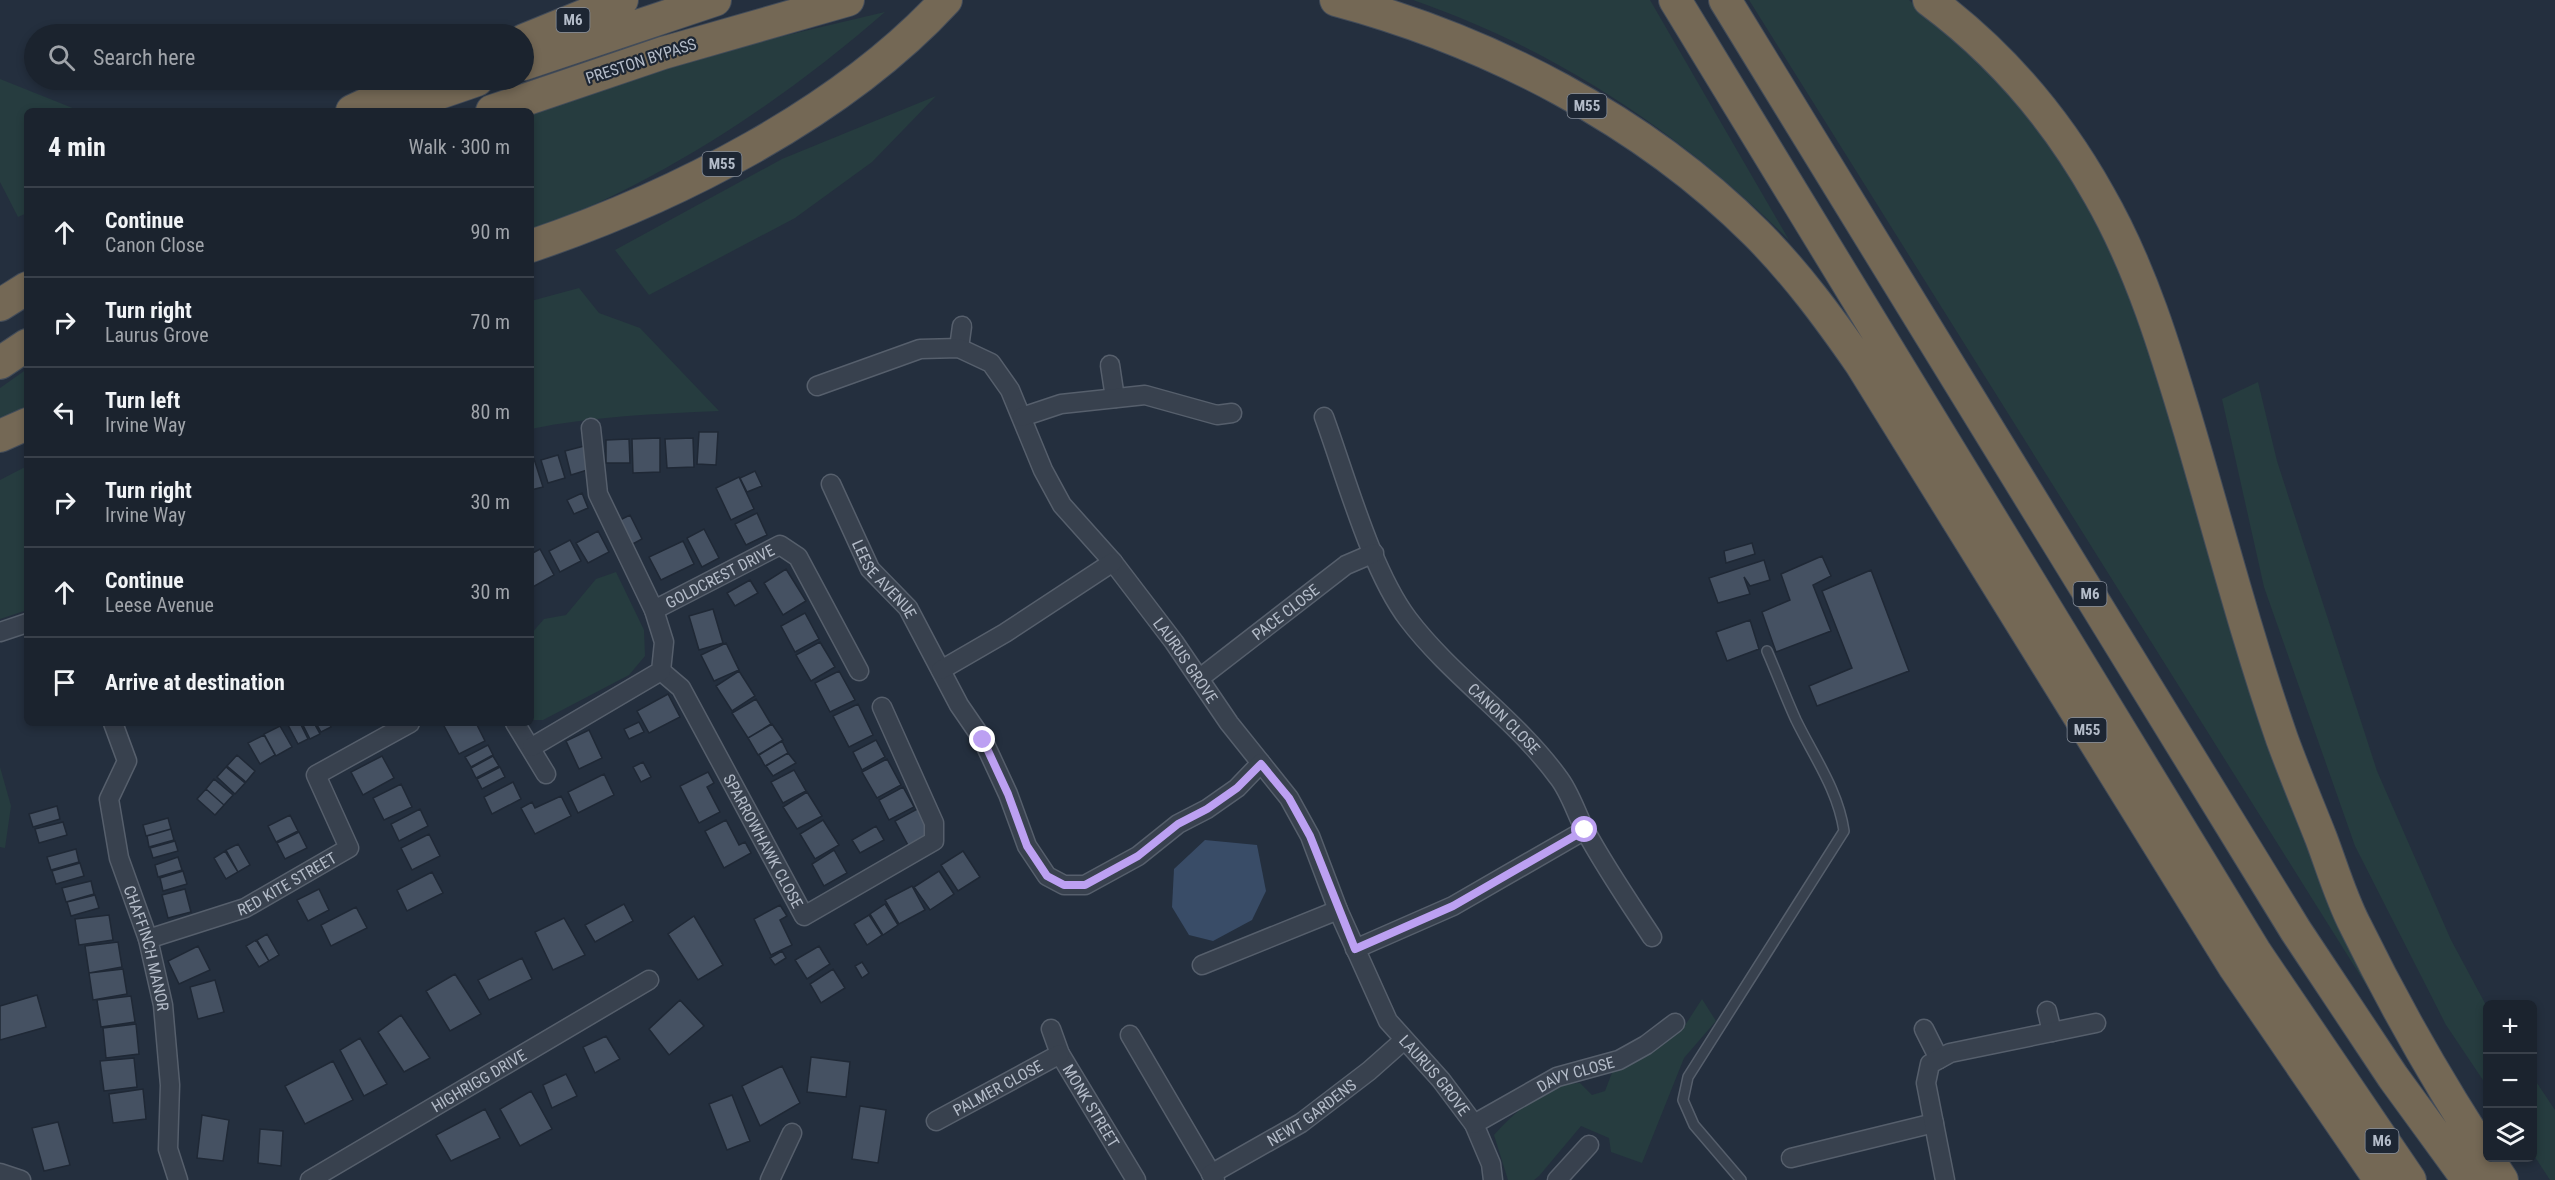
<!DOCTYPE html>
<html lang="en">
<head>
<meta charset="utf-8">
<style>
	body { margin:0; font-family:"Roboto Condensed",sans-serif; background:#282f3a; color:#f1f3f6 }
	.controls { position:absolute; right:18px; bottom:18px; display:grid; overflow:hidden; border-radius:9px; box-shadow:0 3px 9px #0003 }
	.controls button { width:54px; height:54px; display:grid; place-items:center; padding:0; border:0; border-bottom:2px solid #39404a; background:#1b232e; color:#f1f3f6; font:30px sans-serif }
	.stop { position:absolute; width:18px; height:18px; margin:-14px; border:4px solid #bca0f2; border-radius:50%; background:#fff }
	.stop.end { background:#bca0f2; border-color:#fff; box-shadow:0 2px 6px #0008 }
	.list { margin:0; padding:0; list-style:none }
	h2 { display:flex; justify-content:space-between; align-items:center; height:78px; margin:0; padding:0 24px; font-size:26px }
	h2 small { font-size:20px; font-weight:400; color:#a0a4aa }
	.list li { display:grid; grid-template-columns:39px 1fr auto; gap:18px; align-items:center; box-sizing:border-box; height:90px; padding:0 24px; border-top:2px solid #39404a }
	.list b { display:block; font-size:22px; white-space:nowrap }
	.list p { margin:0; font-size:20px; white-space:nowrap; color:#a0a4aa }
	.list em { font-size:20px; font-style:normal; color:#a0a4aa }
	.icon { flex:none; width:33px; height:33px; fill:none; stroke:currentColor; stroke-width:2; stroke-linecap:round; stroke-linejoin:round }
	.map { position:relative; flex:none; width:2555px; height:1180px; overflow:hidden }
	.search { position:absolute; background:#1b232e; box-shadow:0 3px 9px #0003; left:24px; top:24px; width:510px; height:66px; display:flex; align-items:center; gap:15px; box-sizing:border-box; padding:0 21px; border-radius:33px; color:#a0a4aa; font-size:22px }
	.panel { position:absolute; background:#1b232e; box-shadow:0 3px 9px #0003; left:24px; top:108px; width:510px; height:618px; border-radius:9px }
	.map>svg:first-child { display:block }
	.green { fill:#263c3f }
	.water { fill:#394c67 }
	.building { fill:#455162; stroke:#1f2835; stroke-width:1.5 }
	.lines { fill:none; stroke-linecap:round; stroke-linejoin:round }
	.lane-casing { stroke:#565f6c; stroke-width:12 }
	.street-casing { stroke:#565f6c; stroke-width:21 }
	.highway-casing { stroke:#434c59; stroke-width:34 }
	.lane { stroke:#38414e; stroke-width:9 }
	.street { stroke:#38414e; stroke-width:18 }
	.highway { stroke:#746855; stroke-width:32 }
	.route { stroke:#bca0f2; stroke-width:8 }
	.labels { text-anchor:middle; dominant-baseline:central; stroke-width:4.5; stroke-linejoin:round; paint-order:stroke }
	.shield { fill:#1d2633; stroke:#878f9c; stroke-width:1.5 }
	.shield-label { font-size:15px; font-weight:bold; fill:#b4bcc9 }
	.street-label { font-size:16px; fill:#b4bcc9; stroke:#1d2633 }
</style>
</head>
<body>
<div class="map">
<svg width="2555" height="1180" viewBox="0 0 2555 1180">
	<rect width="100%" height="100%" fill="#242f3e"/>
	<path class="green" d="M1413,0H1650L1789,240C1681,133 1557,50 1413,0Z
		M1749,0H1909L1994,76L2055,149L2105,229L2400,1039Z
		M885,12C778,105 663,180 531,232V113L720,51Z
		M0,79L80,111H27V213L18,217L0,182Z
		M936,96L872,162L795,218L649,295L615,250L782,159Z
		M579,288L599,313L640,328L719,411C656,414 593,416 531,429V301Z
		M27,369V406L0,419V388Z
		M2258,382L2277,461L2377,771L2451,940L2487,1007V1086L2446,1025L2355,846L2264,587L2222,399Z
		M27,466V610L0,619V480Z
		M616,572L644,630L645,656L629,675L543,720H531V634L544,619L566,615L596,579Z
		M0,767L11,806L5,848L0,847Z
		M1702,999L1716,1021L1684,1058L1642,1163L1611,1152L1609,1138L1581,1126L1539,1176L1534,1180H1508L1494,1135C1515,1111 1547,1083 1580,1083L1592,1095L1605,1091L1613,1070L1682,1030Z
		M2533,1077L2555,1110V1180H2550L2533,1154Z"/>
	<path class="water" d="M1205,840L1257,845L1266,891L1252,920L1213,941L1189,935L1172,907L1174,869Z"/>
	<path class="building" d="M699,432H718L716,465L697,464Z
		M660,438V472L633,473L632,439Z
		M693,438L694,467L667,468L665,439Z
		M629,439L630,463H606V440Z
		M588,445L594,468L571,475L565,451Z
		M558,455L565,478L548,483L541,460Z
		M534,459L543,487L531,490V460Z
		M755,471L762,486L747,492L740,478Z
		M739,477L754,509L731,520L716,488Z
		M582,493L588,508L574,514L567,500Z
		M757,513L767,535L746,545L735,524Z
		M630,515L642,539L629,546L616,522Z
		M704,529L719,558L702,567L687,538Z
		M598,531L609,552L588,563L576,543Z
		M570,540L581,561L560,572L549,551Z
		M683,541L694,564L661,580L649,557Z
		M1752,543L1755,554L1726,563L1724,551Z
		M540,549L554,575L531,588V554Z
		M1822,556L1831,576L1813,585L1831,631L1776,652L1762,612L1790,600L1781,574Z
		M1764,560L1770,580L1750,586L1744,577L1750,594L1718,603L1709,578Z
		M786,569L806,601L783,615L764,583Z
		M1871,570L1909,671L1817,706L1809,686L1852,668L1822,591Z
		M750,580L758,593L735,606L727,593Z
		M713,609L723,643L699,650L689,616Z
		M805,613L819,639L795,652L781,626Z
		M1750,620L1759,649L1727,661L1716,632Z
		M820,642L835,667L811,681L796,655Z
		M726,643L739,670L714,681L701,655Z
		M739,671L755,696L732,711L716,686Z
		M839,671L855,700L830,712L815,683Z
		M668,694L680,717L649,733L637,711Z
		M756,699L771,724L748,738L732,713Z
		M858,704L873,735L849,747L833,716Z
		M639,722L644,732L629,739L624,729Z
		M287,723H300L308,739L298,744Z
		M302,723H314L320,734L310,739Z
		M316,723H329L331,727L321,732Z
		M476,723L485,741L459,754L443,724Z
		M772,724L783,740L758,755L748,738Z
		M280,726L292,747L276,756L264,734Z
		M589,730L602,758L579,769L566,741Z
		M264,735L275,755L260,764L248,743Z
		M876,740L885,757L862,770L853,752Z
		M782,741L788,753L765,766L759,755Z
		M488,745L493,755L471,767L465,757Z
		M788,753L796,763L773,776L766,766Z
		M237,755L255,771L246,782L227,766Z
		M382,756L394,778L363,795L351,772Z
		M493,756L499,766L476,778L471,768Z
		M887,759L901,785L877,798L862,772Z
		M643,762L651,777L641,782L633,767Z
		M226,767L245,783L235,794L217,777Z
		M500,767L505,777L482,789L477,779Z
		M794,770L806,791L783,803L771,782Z
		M708,772L714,783L707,787L720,812L699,823L680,786Z
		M604,774L614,795L578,813L568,792Z
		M214,779L233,795L224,805L206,789Z
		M513,782L521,799L492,814L484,797Z
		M401,784L412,807L384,820L373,798Z
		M903,787L914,807L889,820L879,800Z
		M206,789L224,805L215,815L197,799Z
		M807,792L822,816L797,829L783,807Z
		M561,796L571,816L535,834L521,808L532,802L535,808Z
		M57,806L60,819L33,827L29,814Z
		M919,808L933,834L909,847L895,821Z
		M420,809L428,826L399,841L391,824Z
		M290,815L298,831L276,842L268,826Z
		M168,818L171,829L146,836L143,825Z
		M726,820L739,845L745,842L751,853L724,868L705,831Z
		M823,820L839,845L815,859L800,834Z
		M63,822L67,835L39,843L35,829Z
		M876,826L884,840L860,853L852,840Z
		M171,829L174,840L149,847L147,836Z
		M299,832L307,848L285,859L277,843Z
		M429,834L440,856L412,870L401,848Z
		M175,841L178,851L153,858L150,848Z
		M238,844L250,865L238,872L226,850Z
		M76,849L79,862L51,870L47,857Z
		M834,850L847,873L824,886L812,864Z
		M225,851L238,872L226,879L214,858Z
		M963,851L980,877L958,891L941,865Z
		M178,857L182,870L158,877L155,865Z
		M80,863L84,876L56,884L52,871Z
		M183,871L187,884L163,891L160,878Z
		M939,871L954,894L930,910L914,887Z
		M432,872L443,893L407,911L397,890Z
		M91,881L94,894L66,902L62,888Z
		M912,886L925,910L899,924L885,900Z
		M185,889L191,912L168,918L162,895Z
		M319,889L329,910L308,921L297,900Z
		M95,895L99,908L71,916L67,902Z
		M624,904L633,921L595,942L585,925Z
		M885,904L898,925L883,935L870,914Z
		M780,905L787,916L780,920L792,945L771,955L754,919Z
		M356,907L367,928L331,946L321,925Z
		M109,915L113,940L79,945L75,919Z
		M869,915L882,935L867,945L854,924Z
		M694,916L723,965L698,980L668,934Z
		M564,918L585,955L553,970L535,932Z
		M267,934L279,955L269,961L257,940Z
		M256,940L269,961L259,967L246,946Z
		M118,942L122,967L89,973L85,946Z
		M198,946L210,970L179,984L168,961Z
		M819,946L830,964L807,979L795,960Z
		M782,951L786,958L775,965L770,958Z
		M522,958L532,979L489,1000L478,980Z
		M862,962L869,973L862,978L855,966Z
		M123,969L127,994L93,1000L89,973Z
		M833,969L845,988L821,1003L810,984Z
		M455,974L481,1014L450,1031L426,991Z
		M215,980L224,1012L198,1019L190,987Z
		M37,995L46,1027L0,1040V1006Z
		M131,996L135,1022L101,1027L97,1000Z
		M680,1000L704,1026L669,1055L649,1029Z
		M401,1015L430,1058L404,1072L378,1032Z
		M136,1024L139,1054L106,1058L103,1028Z
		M606,1036L620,1059L595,1073L583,1047Z
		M360,1038L387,1084L364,1096L340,1050Z
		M811,1057L850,1062L846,1097L807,1092Z
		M134,1058L137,1087L104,1091L100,1061Z
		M333,1061L353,1100L305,1124L285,1086Z
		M782,1066L800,1103L760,1126L742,1086Z
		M566,1074L577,1096L552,1108L543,1085Z
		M143,1089L146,1119L113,1123L109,1094Z
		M531,1091L552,1129L520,1146L500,1109Z
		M732,1095L750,1141L727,1150L709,1104Z
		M860,1106L886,1110L878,1163L852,1159Z
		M485,1109L500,1138L451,1161L436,1135Z
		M202,1115L229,1120L223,1161L197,1158Z
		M58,1122L70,1165L44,1171L32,1128Z
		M260,1129L283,1131L281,1166L258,1163Z"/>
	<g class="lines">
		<defs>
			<path id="lane" d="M1741,1180L1694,1125L1683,1100L1688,1077L1844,831C1838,790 1814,757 1796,720C1786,698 1777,674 1767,651"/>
			<g id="street">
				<path d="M959,348L962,326"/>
				<path d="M1110,365L1115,398"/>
				<path id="s1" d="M817,386L920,349L959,348L991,363L1010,390L1043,470L1062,505L1113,562L1174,642L1229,723L1289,798L1310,836L1338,910L1388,1021L1441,1080L1474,1124L1491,1164L1493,1180"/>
				<path d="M1022,417L1061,404L1145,395L1217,415L1232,413"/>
				<path id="s2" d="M1324,417C1346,477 1371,570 1408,619C1452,677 1515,718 1558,777C1570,792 1576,813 1585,830C1605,867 1629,902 1652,937"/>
				<path id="s3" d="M831,484L870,569L908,608L959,705L983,740L1008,794L1027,846L1047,876L1064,885H1085L1138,856L1178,824L1207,809L1237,788L1261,763"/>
				<path id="s4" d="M654,610L780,545L798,557L859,671"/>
				<path d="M0,632L27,623"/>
				<path d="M941,670L1005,633L1113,562"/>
				<path id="s5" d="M661,671L681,688L804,916L934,841V823L882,707"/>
				<path id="s6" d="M1200,678L1346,565L1374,553"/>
				<path id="s7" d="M113,723L127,761L109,799L119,858L148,939L163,1005L170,1085L168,1149L178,1180"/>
				<path d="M515,723L546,774"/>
				<path d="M532,747L661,671L664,642L654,610L598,494L591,428"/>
				<path id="s8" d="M148,939L245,908L349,848L316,775L410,723"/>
				<path d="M1355,949L1453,906L1585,830"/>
				<path d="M1202,965L1338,910"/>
				<path d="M2047,1011L2052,1032"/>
				<path id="s9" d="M1051,1029L1060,1054L1136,1180"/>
				<path d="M1924,1029L1939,1059"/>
				<path d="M1130,1035L1215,1180"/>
				<path id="s10" d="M936,1121L1060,1054"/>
				<path id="s11" d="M1474,1124L1557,1077L1619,1060L1646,1045L1675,1023"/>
				<path d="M1791,1158L1934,1123"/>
				<path d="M0,1173L21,1180"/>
				<path id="s12" d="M1211,1174L1301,1123L1369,1071L1404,1040"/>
				<path id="s13" d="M310,1180L649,980"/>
				<path d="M770,1180L792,1133"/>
				<path d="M1557,1180L1589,1145"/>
				<path d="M1945,1180L1926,1083L1930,1064L1950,1053L2096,1023"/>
			</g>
			<path id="highway" d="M1336,0C1489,41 1643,120 1756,233C1796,273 1829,318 1861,364L2235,968L2380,1180
				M1675,0L2256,953L2410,1180
				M1725,0L2296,931L2393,1077L2468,1180
				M1929,0C1999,52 2057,120 2099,195C2141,268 2166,351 2190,432C2220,534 2247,638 2282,739C2294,772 2308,805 2321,838C2332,867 2341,898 2355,925C2398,1013 2447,1098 2502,1180
				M524,40L622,0
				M524,64L715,0
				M352,111L403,87
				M387,111L477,80
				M492,111L663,53L848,0
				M531,246C675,197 842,113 946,0
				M0,305L27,288
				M0,363L27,345
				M0,436L27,424"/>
		</defs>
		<use href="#lane" class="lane-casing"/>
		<use href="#street" class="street-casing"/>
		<use href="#highway" class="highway-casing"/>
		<use href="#lane" class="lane"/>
		<use href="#street" class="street"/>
		<use href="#highway" class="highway"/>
	</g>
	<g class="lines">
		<path class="route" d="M983,740L1008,794L1027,846L1047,876L1064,885H1085L1138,856L1178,824L1207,809L1237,788L1261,764L1289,798L1310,836L1355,949L1453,906L1585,830"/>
	</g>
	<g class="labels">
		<g class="shield">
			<rect x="556.5" y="8" width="33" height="24" rx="4.5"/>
			<rect x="1567.5" y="94" width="39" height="24" rx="4.5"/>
			<rect x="702.5" y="152" width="39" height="24" rx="4.5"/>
			<rect x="2073.5" y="582" width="33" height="24" rx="4.5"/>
			<rect x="2067.5" y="718" width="39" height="24" rx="4.5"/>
			<rect x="2365.5" y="1129" width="33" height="24" rx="4.5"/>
		</g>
		<g class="shield-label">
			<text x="573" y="20">M6</text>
			<text x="1587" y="106">M55</text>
			<text x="722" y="164">M55</text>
			<text x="2090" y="594">M6</text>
			<text x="2087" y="730">M55</text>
			<text x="2382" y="1141">M6</text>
		</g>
		<g class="street-label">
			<text transform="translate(641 61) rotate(-18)">PRESTON BYPASS</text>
			<text stroke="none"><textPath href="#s4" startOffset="74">GOLDCREST DRIVE</textPath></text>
			<text stroke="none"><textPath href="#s3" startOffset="110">LEESE AVENUE</textPath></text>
			<text stroke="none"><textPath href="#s6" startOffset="108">PACE CLOSE</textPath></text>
			<text stroke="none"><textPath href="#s1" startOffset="542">LAURUS GROVE</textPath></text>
			<text stroke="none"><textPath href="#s2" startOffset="358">CANON CLOSE</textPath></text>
			<text stroke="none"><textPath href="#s5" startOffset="200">SPARROWHAWK CLOSE</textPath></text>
			<text stroke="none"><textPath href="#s8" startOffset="150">RED KITE STREET</textPath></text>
			<text stroke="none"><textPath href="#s7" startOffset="237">CHAFFINCH MANOR</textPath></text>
			<text stroke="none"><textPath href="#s11" startOffset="114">DAVY CLOSE</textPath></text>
			<text stroke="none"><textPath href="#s1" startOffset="1030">LAURUS GROVE</textPath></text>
			<text stroke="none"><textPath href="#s13" startOffset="196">HIGHRIGG DRIVE</textPath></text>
			<text stroke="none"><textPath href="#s10" startOffset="70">PALMER CLOSE</textPath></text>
			<text stroke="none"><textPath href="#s9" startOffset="87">MONK STREET</textPath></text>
			<text stroke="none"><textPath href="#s12" startOffset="118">NEWT GARDENS</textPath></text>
		</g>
	</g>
</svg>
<div class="controls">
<button>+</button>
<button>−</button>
<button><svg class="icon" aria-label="layers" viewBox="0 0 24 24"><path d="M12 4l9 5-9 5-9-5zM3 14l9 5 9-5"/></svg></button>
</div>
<div class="stop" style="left:1585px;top:830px"></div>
<div class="stop end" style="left:983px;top:740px"></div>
<div class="search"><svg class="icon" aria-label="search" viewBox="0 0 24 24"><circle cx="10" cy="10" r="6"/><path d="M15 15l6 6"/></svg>Search here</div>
<section class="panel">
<h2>4 min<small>Walk · 300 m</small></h2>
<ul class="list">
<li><svg class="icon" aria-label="ahead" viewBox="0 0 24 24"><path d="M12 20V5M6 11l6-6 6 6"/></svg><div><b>Continue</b><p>Canon Close</p></div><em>90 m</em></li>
<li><svg class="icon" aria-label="right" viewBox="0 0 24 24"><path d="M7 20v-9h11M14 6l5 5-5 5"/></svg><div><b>Turn right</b><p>Laurus Grove</p></div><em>70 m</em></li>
<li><svg class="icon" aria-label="left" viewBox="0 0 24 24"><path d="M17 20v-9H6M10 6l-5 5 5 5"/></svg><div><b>Turn left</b><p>Irvine Way</p></div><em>80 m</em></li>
<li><svg class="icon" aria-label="right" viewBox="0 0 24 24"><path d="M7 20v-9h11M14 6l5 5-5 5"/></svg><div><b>Turn right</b><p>Irvine Way</p></div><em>30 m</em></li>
<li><svg class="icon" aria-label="ahead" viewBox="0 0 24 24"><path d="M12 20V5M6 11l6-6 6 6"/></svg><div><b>Continue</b><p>Leese Avenue</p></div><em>30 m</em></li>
<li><svg class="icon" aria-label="arrive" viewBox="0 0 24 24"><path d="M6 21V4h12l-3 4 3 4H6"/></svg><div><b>Arrive at destination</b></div></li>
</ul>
</section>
</div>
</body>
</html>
